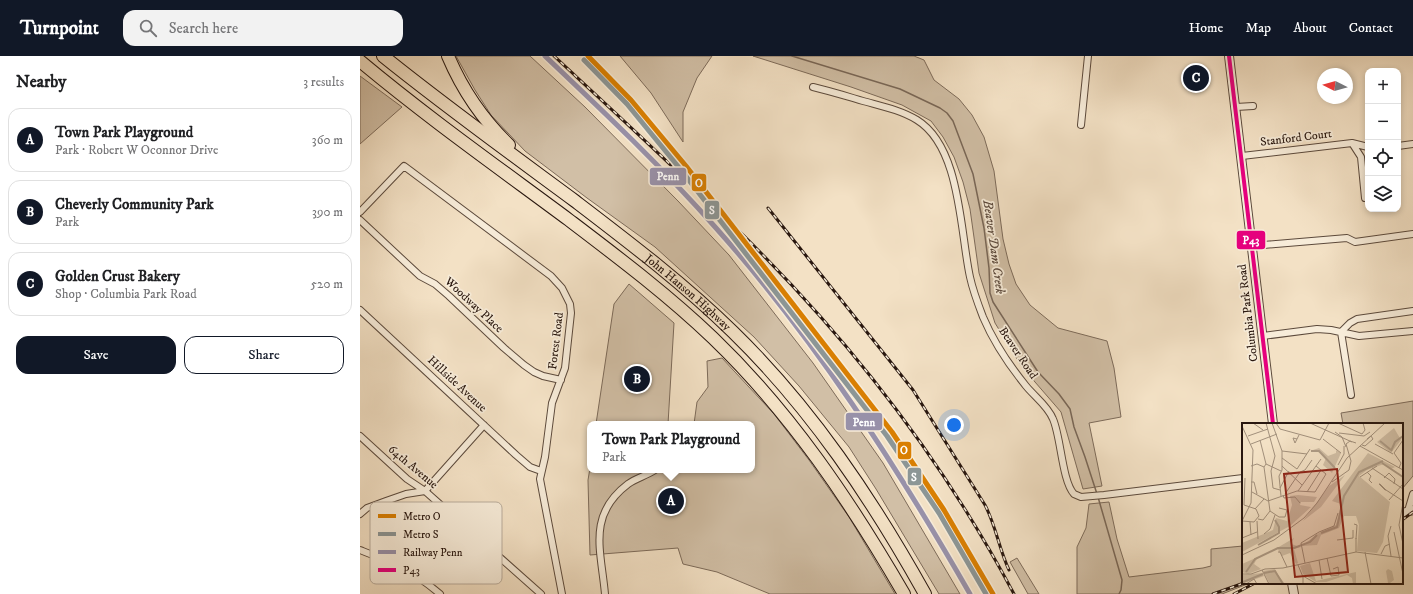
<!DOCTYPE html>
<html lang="en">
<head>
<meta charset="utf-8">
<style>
	body { margin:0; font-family:"IM FELL DW Pica",serif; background:#f2f2f2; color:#202124 }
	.controls { position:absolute; right:12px; top:12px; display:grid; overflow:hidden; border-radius:8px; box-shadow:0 2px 6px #0003 }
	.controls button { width:36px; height:36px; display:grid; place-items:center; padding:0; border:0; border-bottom:1px solid #e0e0e0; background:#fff; color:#202124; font:20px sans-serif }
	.compass { position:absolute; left:957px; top:12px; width:36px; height:36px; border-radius:50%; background:#fff; box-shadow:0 2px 6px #0003; rotate:276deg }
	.you { position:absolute; left:594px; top:369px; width:14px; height:14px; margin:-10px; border:3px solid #fff; border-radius:50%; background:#1a73e8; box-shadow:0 0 0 6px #1a73e833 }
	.badge { display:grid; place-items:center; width:26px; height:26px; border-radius:50%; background:#111827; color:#fff; font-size:13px; font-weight:700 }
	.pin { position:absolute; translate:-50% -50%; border:2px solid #fff; box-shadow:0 1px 4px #0006 }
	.popup { position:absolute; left:227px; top:365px; width:168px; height:52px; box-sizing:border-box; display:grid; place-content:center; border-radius:8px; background:#fff; filter:drop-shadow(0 1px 3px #0005); font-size:13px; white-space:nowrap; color:#757577 }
	.popup b { font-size:15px; color:#202124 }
	.popup::after { content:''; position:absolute; left:50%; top:100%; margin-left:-8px; border:8px solid transparent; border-top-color:#fff }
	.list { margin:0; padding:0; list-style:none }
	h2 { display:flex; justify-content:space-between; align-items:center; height:52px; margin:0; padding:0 16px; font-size:17px }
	h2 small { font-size:13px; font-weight:400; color:#757577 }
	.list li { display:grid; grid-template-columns:26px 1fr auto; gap:12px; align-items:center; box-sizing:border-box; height:64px; margin:0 8px 8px; padding:0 8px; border:1px solid #e0e0e0; border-radius:12px }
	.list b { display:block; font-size:15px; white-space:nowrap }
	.list p { margin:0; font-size:13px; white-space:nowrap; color:#757577 }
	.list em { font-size:13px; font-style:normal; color:#757577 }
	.actions { display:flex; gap:8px; padding:12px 16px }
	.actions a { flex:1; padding:9px 0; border:1px solid #111827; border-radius:12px; text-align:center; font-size:14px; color:#111827 }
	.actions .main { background:#111827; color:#fff }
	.icon { flex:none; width:22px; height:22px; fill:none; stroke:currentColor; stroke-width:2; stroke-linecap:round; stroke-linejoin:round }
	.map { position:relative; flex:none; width:1053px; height:538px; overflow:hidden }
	header { display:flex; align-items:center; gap:24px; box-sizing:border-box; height:56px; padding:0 20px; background:#111827; color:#fff }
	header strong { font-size:19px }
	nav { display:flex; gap:22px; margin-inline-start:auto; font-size:14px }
	.search { width:280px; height:36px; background:#f2f2f2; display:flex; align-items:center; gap:10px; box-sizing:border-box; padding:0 14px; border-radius:12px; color:#757577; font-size:15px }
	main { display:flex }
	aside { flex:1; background:#fff }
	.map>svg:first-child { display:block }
	.green { fill:#d1bfa6; stroke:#7d6b5a }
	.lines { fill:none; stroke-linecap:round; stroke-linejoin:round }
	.stream { stroke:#796757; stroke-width:1.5 }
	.minor-casing { stroke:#5c4a3c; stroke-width:8 }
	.tertiary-casing { stroke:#5c4a3c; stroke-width:10 }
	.motorway-casing { stroke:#29170f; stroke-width:14 }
	.minor { stroke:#f7ecd9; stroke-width:6 }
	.tertiary { stroke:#f7ecd9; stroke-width:8 }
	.motorway { stroke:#f3e1c5; stroke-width:12 }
	.rail-casing { stroke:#29170f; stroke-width:3 }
	.rail { stroke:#f7ecd9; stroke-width:1.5; stroke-dasharray:4.5; stroke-linecap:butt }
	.bus-1-casing { stroke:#f7ecd9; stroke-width:7 }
	.bus-1 { stroke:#e5007d; stroke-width:4 }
	.rail-1-casing { stroke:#f7ecd9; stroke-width:8 }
	.rail-1 { stroke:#9891a9; stroke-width:5 }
	.metro-1-casing { stroke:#f7ecd9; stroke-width:8 }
	.metro-2-casing { stroke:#f7ecd9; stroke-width:8 }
	.metro-1 { stroke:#d97f02; stroke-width:5 }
	.metro-2 { stroke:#8c9696; stroke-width:5 }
	.labels { text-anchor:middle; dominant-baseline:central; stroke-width:3.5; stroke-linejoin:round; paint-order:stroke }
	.street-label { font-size:12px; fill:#29170f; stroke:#f7ecd9 }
	.water-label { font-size:13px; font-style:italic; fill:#5e4c3f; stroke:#f7ecd9 }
	.inset-river { fill:none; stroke:#ae9c87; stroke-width:2 }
	.inset-road { fill:none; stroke:#a2907c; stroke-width:1 }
	.view { fill:#8f2418; fill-opacity:0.15; stroke:#8f2418; stroke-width:2 }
	.inset-edge { fill:none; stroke:#29170f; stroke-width:2 }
	.key { fill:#f7ecd9; stroke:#b9ac9c; stroke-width:1 }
	.key-label { font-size:11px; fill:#29170f }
	.line-badge { stroke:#f7ecd9; stroke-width:1.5 }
	.badge-label { font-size:11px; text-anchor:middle; font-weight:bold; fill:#fff }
</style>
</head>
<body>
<header>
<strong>Turnpoint</strong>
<div class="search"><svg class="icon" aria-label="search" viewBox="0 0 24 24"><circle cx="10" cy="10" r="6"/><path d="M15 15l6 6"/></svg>Search here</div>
<nav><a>Home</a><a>Map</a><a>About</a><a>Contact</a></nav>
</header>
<main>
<aside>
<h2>Nearby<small>3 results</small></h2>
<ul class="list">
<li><span class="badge">A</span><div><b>Town Park Playground</b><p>Park · Robert W Oconnor Drive</p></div><em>360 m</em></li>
<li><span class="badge">B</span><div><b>Cheverly Community Park</b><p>Park</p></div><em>390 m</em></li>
<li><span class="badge">C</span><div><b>Golden Crust Bakery</b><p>Shop · Columbia Park Road</p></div><em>520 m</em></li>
</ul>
<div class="actions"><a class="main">Save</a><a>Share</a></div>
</aside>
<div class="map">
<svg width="1053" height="538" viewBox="0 0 1053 538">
	<rect width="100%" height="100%" fill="#f3e1c5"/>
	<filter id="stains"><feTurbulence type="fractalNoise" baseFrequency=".005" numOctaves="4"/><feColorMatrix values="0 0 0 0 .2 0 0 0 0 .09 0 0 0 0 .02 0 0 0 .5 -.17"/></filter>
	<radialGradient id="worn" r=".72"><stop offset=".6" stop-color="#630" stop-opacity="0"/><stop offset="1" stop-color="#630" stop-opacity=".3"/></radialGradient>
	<path class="green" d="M96,0H170L225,51L318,145L369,199L453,307L523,407L600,538H579L516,433L489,391L439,330L394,281L295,191L227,142L165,95L131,59L115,34Z
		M260,0H352L337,22L323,56V86L291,37Z
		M393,0H554L564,4L574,24L599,43L612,59L624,81L634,115L643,183L649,208L656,228L670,249L698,272L747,285L754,312L761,361L729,367L742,430L723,433L701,356L662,311L635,267L619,217L610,153L603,126L594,101L583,81L571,65L542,49L491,31Z
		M0,20L42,51L0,88Z
		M269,228L314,267L308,368H236L254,248Z
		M362,302L414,358L449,404L489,461L535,538H410L357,516L323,508L318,492L230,499L228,424L230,412V414H392V368H334L337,346L348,331L347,305Z
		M1053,345V420L1042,433V368H983L981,357Z
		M749,446L757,483L769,521L843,512L851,510V493L883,490V527H890L862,538H717V491L726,472L729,448Z
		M657,502L679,538H668L650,506Z"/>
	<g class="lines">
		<path class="stream" d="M432,0L540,33L580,52L587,57L593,65L596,73L613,118L624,172L629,212L630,237L633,246L678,316L699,338L710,353L714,371L725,401L737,438
			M738,441L762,524L761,534L759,538"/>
		<defs>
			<path id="minor" d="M453,31C470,35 486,40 503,45C521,50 541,54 557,64C601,91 600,176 610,221C613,235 618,248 623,261C634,287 649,309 666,330C675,341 688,350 693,363C701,381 702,425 714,438L721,441L744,439L883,422
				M876,51L893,50
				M721,69L728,0
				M1038,90L1053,88
				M882,100L992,87
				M1005,142L1001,101L992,87L1008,91
				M0,156L44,110L191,220L202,232L210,248L211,257L205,312L192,347L185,401L180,423L202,538
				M0,164L60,220L75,228L89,240L144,292L164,309L174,316L183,320L201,324
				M892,190L987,182L995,186L1053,178
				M0,254L156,399L170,411L181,415
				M903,280L957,273L971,274L999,280L1053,275
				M991,339L981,276L990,267L997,263L1053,255
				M0,380L47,423L65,435L181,538
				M1048,455L1053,438
				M0,458L7,452L26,445L46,438L65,435L124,369
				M0,494C33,507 52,514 80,538
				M245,538C241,494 227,459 268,428C276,422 286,420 295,414"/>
			<path id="tertiary" d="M869,0L913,368
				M1042,457L1053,454
				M932,527L934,538"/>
			<g id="motorway">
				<path id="s1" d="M23,0C85,50 150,97 215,145C270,187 324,228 373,276C451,352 512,443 565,538"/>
				<path d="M88,0C102,33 123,64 149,89"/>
				<path d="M0,5C67,61 139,112 209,164C259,202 308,239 353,282C431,357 490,445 544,538"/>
			</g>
		</defs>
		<use href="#minor" class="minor-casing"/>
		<use href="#tertiary" class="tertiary-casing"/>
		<use href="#motorway" class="motorway-casing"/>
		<use href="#minor" class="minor"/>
		<use href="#tertiary" class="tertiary"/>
		<use href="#motorway" class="motorway"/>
		<defs>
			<path id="rail" d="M194,0C263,64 333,128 399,195C500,297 587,412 654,538
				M408,152L553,334L625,449C636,470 639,493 649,514
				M1042,464L1053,456
				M853,538L884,527
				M874,538L895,527"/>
		</defs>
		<use href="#rail" class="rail-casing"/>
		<use href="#rail" class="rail"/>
		<defs>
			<path id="bus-1" d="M869,0L913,368"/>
		</defs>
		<use href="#bus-1" class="bus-1-casing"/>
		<use href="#bus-1" class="bus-1"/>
		<defs>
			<path id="rail-1" d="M185,0C244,56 302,111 356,172C455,283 536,409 610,538"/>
		</defs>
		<use href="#rail-1" class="rail-1-casing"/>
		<use href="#rail-1" class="rail-1"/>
		<defs>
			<path id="metro-1" d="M228,0L271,44L326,110L532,376L584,454L633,538"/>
			<path id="metro-2" d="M224,4L267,48L321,114L527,380L579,457L626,538"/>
		</defs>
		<use href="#metro-1" class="metro-1-casing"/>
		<use href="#metro-2" class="metro-2-casing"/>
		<use href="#metro-1" class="metro-1"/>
		<use href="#metro-2" class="metro-2"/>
	</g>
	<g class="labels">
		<g class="street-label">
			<text transform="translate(936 82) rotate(-7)">Stanford Court</text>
			<text stroke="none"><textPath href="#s1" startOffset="386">John Hanson Highway</textPath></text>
			<text transform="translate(114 249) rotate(43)">Woodway Place</text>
			<text transform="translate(888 257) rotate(-97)">Columbia Park Road</text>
			<text transform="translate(196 285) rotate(-83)">Forest Road</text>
			<text transform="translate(658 297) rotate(56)">Beaver Road</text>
			<text transform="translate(97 328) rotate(43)">Hillside Avenue</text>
			<text transform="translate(53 411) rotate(40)">64th Avenue</text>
		</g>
		<g class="water-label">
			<text transform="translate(634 191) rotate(82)">Beaver Dam Creek</text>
		</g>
	</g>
	<g transform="translate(882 367)">
		<rect width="161" height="161" fill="#f3e1c5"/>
		<path d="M152,5L159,17L149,30L135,19ZM77,25L86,33L94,30V27L99,30L90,50L81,42L84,35L75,28H68ZM126,30L153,44L149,46L142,41L125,47L117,53L148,79L141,119L135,130L115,128L117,102L114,93H102L97,105L79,112L75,122L60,123L75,111L94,102L99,81L90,78ZM103,52L79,84L34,119L61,98L87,63ZM56,72L75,74L72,79H59L58,82L69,84L48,103L0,129V120L31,107L34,95L45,98L50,82L48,73ZM52,115L49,121L59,124L52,126L56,140L54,141L48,130L40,133L35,125ZM16,134L12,141L19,146L6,151L0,149V141ZM68,140L74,158L114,149V161H111L110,155L105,152L84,159H74L61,151L58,143ZM33,146L36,152L43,161H28L21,148ZM146,146L150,148L152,157L148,160H146L144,148ZM20,150L22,153L0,161V152Z" fill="#d1bfa6"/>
		<path class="inset-river" d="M138,18L149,27M69,28H77L93,45M149,28L153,19L161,13M140,40L161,54M79,110L95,104L102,73L117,49L141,38M16,122L37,110V104L33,97M4,149L13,136L36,125H52L68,119L75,112M22,150L33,148L41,161M1,159L21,151"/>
		<path class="inset-road" d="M11,0L21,7M24,0L33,33L29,48L31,65L38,67M30,0L40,28V47L37,53L39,73M34,0L38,6L78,17L87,0M68,0L110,19M96,0L120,11L123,7L121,0M0,3L11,27L9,80L0,98M93,9L100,14L104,24M97,10L122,13L128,9M6,13L26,6M55,16L51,15L53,20L57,12M81,16L99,30M18,17L24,41M9,21L35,11M133,21L151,31M120,22L123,23L131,16L129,13L125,16M118,23L161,47M40,28L65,31M40,35L55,46M96,42L102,31V23M9,43L15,41L22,44L24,41L39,48M40,43L60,62M130,45L161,66M157,45L159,40L152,30L161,17M55,46L68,26M58,49L63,47L70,37M125,49L129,53L127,57L130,60M118,54L135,43M142,55L147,50L153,56L152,61M9,59H12L15,71M90,59L107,47L109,38L104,21L108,18L114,20M137,61H138L144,67H143ZM38,65L47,48M144,67L161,78M56,68L79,36M10,69L26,78L55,68L73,69L84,51L74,43M65,69L79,47M43,71L58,49M41,72L42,75L53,74L58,80M147,77L161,61M161,80L157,102L161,121M13,86L22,76M28,88L37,94H43L45,87L37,85M16,96L21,97L28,88L22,44M0,98L12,99L17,93L14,86L2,82L3,55M15,98L16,116M8,99L9,112M112,101L115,102L114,116M149,103L146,113L149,133M152,109L161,151M22,111L28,106L33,92M0,115L15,109M114,115V129M95,117L111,115V107M36,129H38L45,144M123,129L129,161M139,131L143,123L148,121M0,132L32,117L62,95L75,80L105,35L143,0M85,135L89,153L97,152L96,144L91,146M77,137L80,156M63,140L59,120L77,109L92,103L96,90M56,142L61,154V161M20,147L27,161M0,151H9L23,146L41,145L114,129L161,135M61,153L75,161M4,161L12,156L15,161"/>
		<path class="view" d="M95,46L106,149L53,154L42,51Z"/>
		<rect width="161" height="161" class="inset-edge"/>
	</g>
	<rect x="10" y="446" width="132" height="82" rx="6" class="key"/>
	<rect x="18" y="458" width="18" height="4" fill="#d97f02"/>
	<rect x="18" y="476" width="18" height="4" fill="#8c9696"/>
	<rect x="18" y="494" width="18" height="4" fill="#9891a9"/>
	<rect x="18" y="512" width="18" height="4" fill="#e5007d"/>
	<g class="key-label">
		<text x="43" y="464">Metro O</text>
		<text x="43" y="482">Metro S</text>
		<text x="43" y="500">Railway Penn</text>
		<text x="43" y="518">P43</text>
	</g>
	<g class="line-badge">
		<rect x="289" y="111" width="38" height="19" rx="4" fill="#9891a9"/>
		<rect x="331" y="117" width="16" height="19" rx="4" fill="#d97f02"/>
		<rect x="344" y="144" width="16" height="20" rx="4" fill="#8c9696"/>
		<rect x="876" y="174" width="30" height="20" rx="4" fill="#e5007d"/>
		<rect x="485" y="356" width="38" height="19" rx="4" fill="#9891a9"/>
		<rect x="537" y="385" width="15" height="19" rx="4" fill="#d97f02"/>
		<rect x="547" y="411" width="15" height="19" rx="4" fill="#8c9696"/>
	</g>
	<g class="badge-label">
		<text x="308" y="124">Penn</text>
		<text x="339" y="131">O</text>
		<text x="352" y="158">S</text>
		<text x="891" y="188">P43</text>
		<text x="504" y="370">Penn</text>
		<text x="544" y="398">O</text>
		<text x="554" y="425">S</text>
	</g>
	<rect width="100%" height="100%" filter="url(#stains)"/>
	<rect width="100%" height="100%" fill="url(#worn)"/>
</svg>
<div class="controls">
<button>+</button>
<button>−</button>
<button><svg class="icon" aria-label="locate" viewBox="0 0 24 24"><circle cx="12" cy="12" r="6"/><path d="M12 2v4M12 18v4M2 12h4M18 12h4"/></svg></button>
<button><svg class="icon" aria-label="layers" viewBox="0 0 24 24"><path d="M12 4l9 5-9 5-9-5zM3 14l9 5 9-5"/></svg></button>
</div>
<svg class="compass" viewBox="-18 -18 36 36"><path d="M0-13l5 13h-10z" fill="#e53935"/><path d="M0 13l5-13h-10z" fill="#757577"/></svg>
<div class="you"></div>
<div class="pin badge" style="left:311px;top:445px">A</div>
<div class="popup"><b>Town Park Playground</b>Park</div>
<div class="pin badge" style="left:277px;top:323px">B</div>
<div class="pin badge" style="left:836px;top:22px">C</div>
</div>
</main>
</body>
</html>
